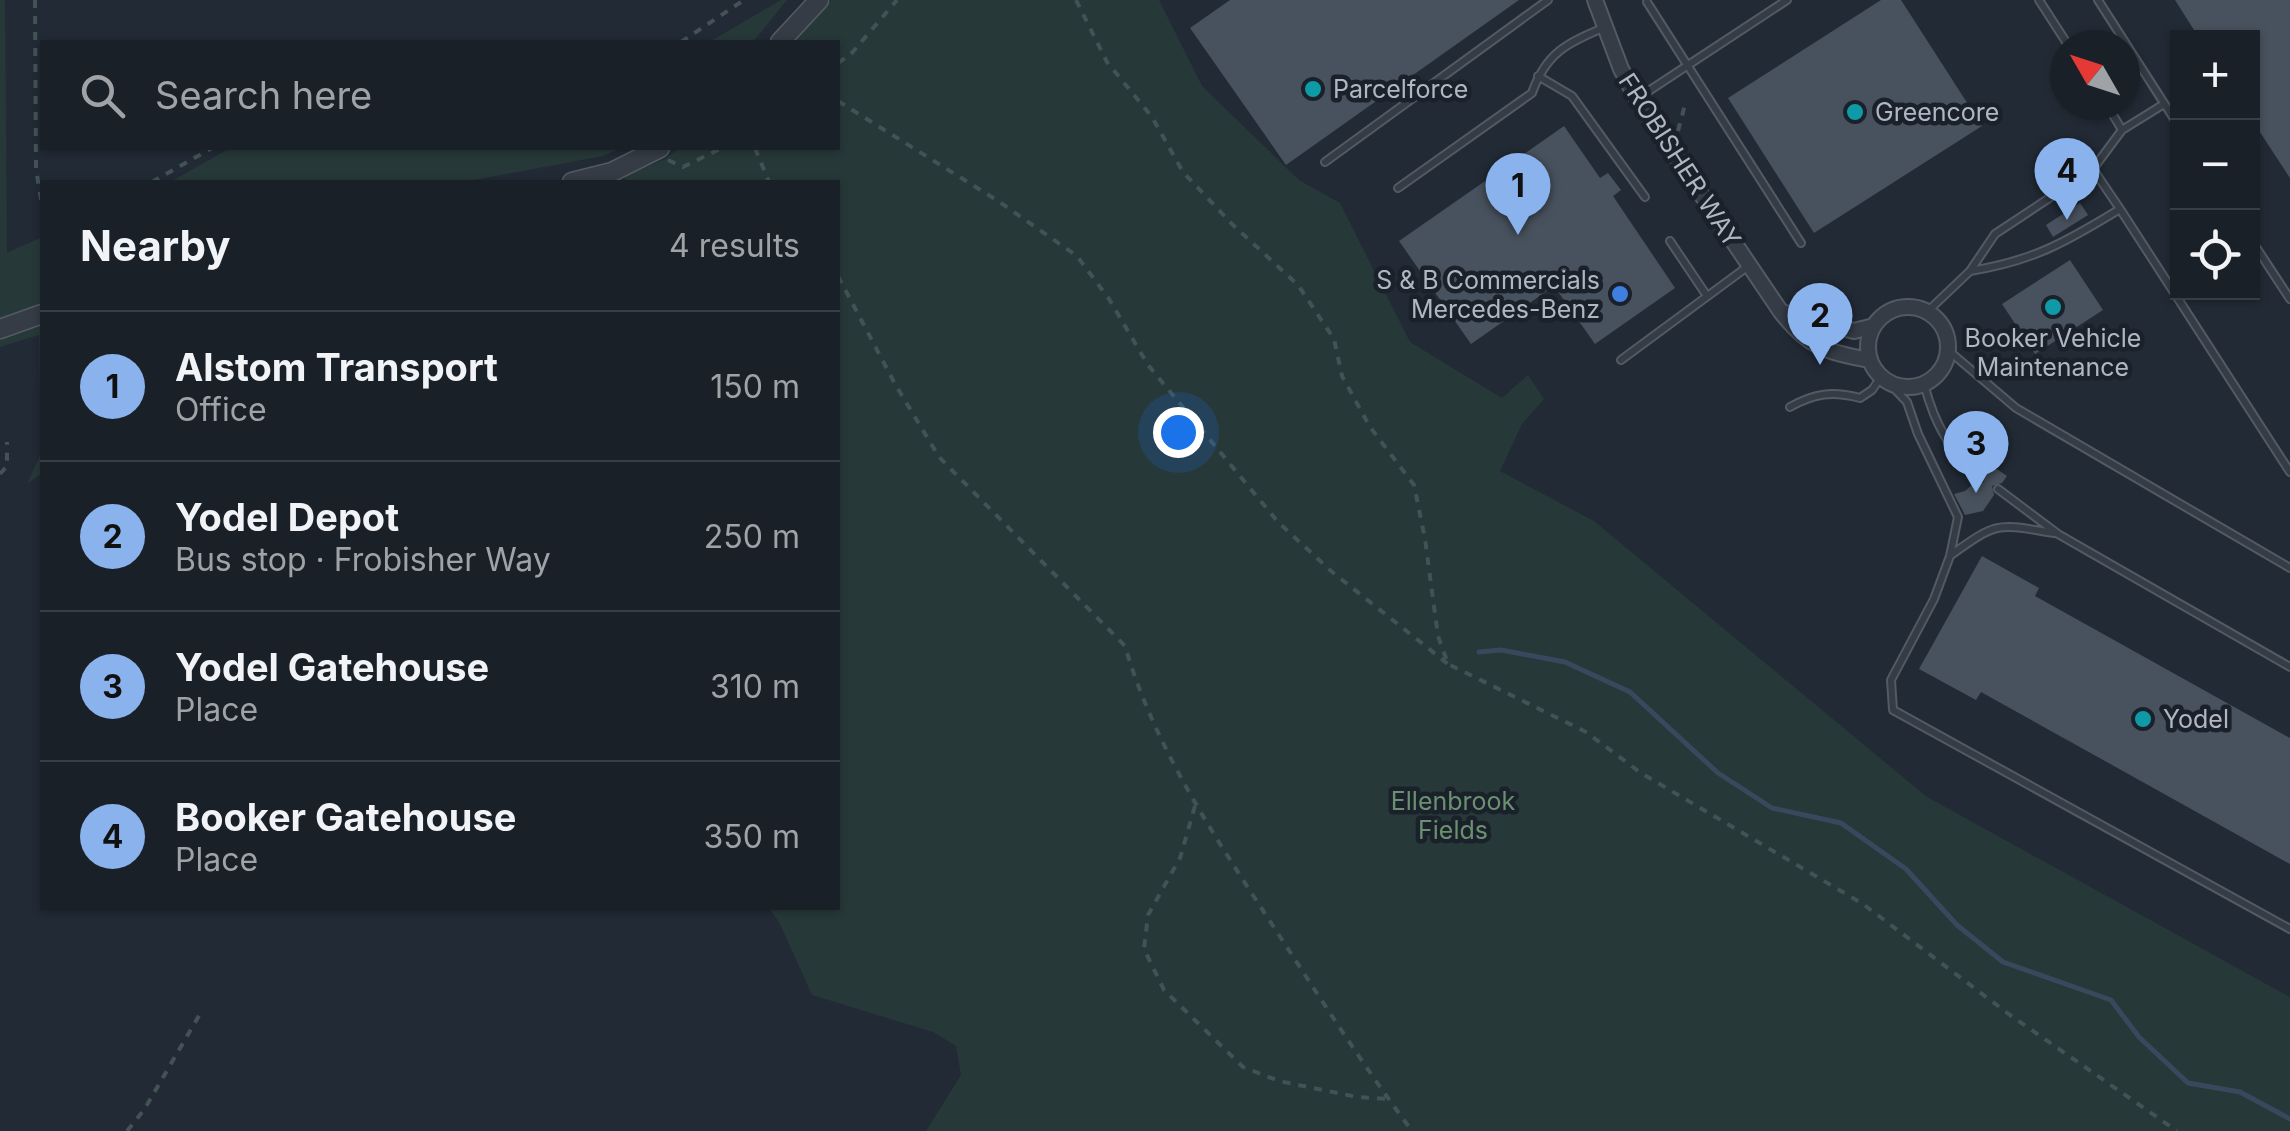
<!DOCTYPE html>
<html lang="en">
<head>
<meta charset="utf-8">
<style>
	body { margin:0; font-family:Inter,sans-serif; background:#232830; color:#f1f3f6 }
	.controls { position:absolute; right:30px; top:30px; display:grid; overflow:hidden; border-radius:0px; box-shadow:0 2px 8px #0004 }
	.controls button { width:90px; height:90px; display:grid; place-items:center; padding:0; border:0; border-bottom:2px solid #383e45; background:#1a2028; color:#f1f3f6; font:50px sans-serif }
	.compass { position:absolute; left:2050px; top:30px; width:90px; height:90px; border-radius:50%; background:#1a2028; box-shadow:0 2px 8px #0004; rotate:309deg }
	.you { position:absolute; left:1178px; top:432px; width:35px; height:35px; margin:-25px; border:8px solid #fff; border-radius:50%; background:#1a73e8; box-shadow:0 0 0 15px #1a73e833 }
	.badge { display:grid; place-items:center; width:65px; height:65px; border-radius:50%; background:#8ab2ec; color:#111; font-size:32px; font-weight:700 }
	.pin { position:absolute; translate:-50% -82px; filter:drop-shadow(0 2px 5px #0008) }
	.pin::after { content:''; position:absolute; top:52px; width:35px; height:30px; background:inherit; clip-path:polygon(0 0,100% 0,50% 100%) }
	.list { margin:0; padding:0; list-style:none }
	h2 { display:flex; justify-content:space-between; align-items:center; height:130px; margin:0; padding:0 40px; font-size:42px }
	h2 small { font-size:32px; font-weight:400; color:#9fa3a8 }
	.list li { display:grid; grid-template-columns:65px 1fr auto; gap:30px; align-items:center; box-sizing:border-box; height:150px; padding:0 40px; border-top:2px solid #383e45 }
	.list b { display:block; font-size:38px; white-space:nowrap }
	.list p { margin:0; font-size:32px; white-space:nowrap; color:#9fa3a8 }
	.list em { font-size:32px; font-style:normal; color:#9fa3a8 }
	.icon { flex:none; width:55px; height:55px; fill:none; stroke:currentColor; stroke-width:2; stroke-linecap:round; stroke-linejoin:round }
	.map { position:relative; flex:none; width:2290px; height:1131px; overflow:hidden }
	.search { position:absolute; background:#1a2028; box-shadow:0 2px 8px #0004; left:40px; top:40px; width:800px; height:110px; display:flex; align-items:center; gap:25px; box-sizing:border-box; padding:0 35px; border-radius:0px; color:#9fa3a8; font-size:38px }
	.panel { position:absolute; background:#1a2028; box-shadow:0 2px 8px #0004; left:40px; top:180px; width:800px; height:730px; border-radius:0px }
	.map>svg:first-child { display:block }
	.green { fill:#273838 }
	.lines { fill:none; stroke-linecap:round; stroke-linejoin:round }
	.stream { stroke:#39485d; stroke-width:5 }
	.building { fill:#48525e }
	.service-casing { stroke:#525a63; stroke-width:10 }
	.minor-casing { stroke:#525a63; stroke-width:18 }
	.tertiary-casing { stroke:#525a63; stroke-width:21 }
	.path { stroke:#435355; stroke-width:4; stroke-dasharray:8 8; stroke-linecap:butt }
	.service { stroke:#353c45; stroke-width:6 }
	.minor { stroke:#353c45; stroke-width:14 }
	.tertiary { stroke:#353c45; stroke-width:18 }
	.culture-dot { fill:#0f9aa8; stroke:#1b212a; stroke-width:4 }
	.shop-dot { fill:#3f7fe0; stroke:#1b212a; stroke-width:4 }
	.labels { text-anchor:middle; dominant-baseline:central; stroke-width:9; stroke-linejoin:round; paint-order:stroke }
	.poi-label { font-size:25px; fill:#afb7c2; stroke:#1b212a; text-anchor:start }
	.street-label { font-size:25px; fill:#afb7c2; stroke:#1b212a }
	.park-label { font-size:25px; fill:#6a9071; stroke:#1b212a }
</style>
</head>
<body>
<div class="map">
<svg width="2290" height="1131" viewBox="0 0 2290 1131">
	<rect width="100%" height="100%" fill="#222a35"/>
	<path class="green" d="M0,0H5L7,253L42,237V473L27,484L41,453L39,335L0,347Z
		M781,0H787L753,42H709Z
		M831,0H1159L1202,86L1299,180L1340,203L1410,342L1502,398L1528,375L1544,399L1522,424L1500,471L1594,521L1927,797L2290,997V1131H926L961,1075L956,1046L933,1032L812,995L780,924L769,908H838V182H624L626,176L665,159L679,148H838V42H793Z
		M230,148H622L603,156L463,182H170Z"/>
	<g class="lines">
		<path class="stream" d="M1479,652L1501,650L1565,662L1630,692L1718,773L1772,808L1841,823L1906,869L1957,925L2003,962L2111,1000L2139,1037L2188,1083L2240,1092L2290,1119"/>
	</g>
	<path class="building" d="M1230,0H1519L1286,165L1190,28Z
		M1881,0H1901L1982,126L1814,233L1728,98Z
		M2175,0H2290V178L2252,120V38H2199Z
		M1564,126L1600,178L1608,173L1621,190L1613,196L1675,288L1595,344L1554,286L1471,344L1399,241Z
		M2080,203L2088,215L2053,237L2046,225Z
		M2070,260L2103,310L2035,354L2002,304Z
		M1988,463L2007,476L2002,483L1992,486L1994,495L1983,511L1965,515L1954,494L1965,491L1975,482L1983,483L1986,476L1983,471Z
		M1982,556L2039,588L2035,596L2290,738V864L1981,692L1976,700L1919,669Z"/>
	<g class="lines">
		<defs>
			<path id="service" d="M2039,0L2068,45
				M2098,0L2178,125
				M1647,2L1801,243
				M1538,76L1572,96L1645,197
				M1638,98L1787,0
				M2122,130L2164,104
				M1325,162L1548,0
				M2093,169L2120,209
				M1398,188L1532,93C1546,53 1567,43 1603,28
				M1670,241L1707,296
				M2252,241L2290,299
				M1970,271C2033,261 2066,242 2120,209L2290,472
				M1928,311L1970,271L1995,234L2093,169L2122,130L2107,105
				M1949,351L2016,408L2290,568
				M1621,360L1747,267
				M1887,381L1907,402L1918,434L1958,517L1950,556L1934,599L1891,680L1893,710L2290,929
				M1924,384C1936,428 1947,444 1979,477
				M1790,407C1815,393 1832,391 1860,398L1872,390L1881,377
				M1998,489L2058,534L2290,667
				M1951,555C1998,521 1997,524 2054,533"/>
			<path id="minor" d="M1595,0L1621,69L1637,99L1781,312C1808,347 1828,353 1870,360
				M1868 347a40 40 0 1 1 80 0a40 40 0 1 1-80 0Z
				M1781,312L1854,331L1874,326"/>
			<path id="tertiary" d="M780,42L819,0
				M572,182L612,172L660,148
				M0,329L42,314"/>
		</defs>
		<use href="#service" class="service-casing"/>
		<use href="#minor" class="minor-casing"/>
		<use href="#tertiary" class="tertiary-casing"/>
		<path class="path" d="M35,0L36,169L42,206
			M1076,0L1107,62L1152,117L1183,172L1232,224L1298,285L1334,339L1342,376L1370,427L1414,485L1425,539L1438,636L1448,664L1586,732L1641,773L1863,904L2010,1015L2177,1131
			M681,42L744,0
			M838,63L851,54L897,0
			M838,101L998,201L1077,256L1109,299L1148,365L1278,522L1331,571L1448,664
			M1678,131L1686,101
			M755,148L769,182
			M668,160L683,167L722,148
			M152,182L212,148
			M838,276L895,384L939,457L1125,646C1156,752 1219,843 1279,935C1322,1001 1365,1068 1412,1131
			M0,474L7,466V442
			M1195,806L1180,858L1148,915L1144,949L1164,990L1243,1067L1279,1081L1357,1097L1388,1099
			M127,1131L144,1110L200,1014"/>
		<use href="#service" class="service"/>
		<use href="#minor" class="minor"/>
		<use href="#tertiary" class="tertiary"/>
	</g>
	<g class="culture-dot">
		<circle cx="1313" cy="89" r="10"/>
		<circle cx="1855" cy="112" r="10"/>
		<circle cx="2053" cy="307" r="10"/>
		<circle cx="2143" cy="719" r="10"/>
	</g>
	<circle class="shop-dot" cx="1620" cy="294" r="10"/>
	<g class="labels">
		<g class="poi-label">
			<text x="1333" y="89">Parcelforce</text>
			<text x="1875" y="112">Greencore</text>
			<text x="1600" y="280" text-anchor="end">S &amp; B Commercials<tspan x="1600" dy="29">Mercedes-Benz</tspan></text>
			<text x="2053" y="338" text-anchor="middle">Booker Vehicle<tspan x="2053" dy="29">Maintenance</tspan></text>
			<text x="2163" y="719">Yodel</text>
		</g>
		<g class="street-label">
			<text transform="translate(1680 160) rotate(57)">FROBISHER WAY</text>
		</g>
		<g class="park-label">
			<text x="1453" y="801">Ellenbrook<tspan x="1453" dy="29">Fields</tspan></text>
		</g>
	</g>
</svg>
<div class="controls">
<button>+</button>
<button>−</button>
<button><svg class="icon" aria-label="locate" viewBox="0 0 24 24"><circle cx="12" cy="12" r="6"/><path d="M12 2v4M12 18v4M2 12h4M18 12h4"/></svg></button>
</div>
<svg class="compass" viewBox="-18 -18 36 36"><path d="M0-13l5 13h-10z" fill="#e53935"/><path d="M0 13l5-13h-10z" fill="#9fa3a8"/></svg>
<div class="you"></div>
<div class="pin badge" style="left:1518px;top:235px">1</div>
<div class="pin badge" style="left:1820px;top:365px">2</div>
<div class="pin badge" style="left:1976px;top:493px">3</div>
<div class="pin badge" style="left:2067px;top:220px">4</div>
<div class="search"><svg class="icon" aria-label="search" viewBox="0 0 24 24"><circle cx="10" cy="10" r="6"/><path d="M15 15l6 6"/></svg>Search here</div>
<section class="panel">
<h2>Nearby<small>4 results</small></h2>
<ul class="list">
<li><span class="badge">1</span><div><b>Alstom Transport</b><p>Office</p></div><em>150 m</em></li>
<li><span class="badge">2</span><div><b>Yodel Depot</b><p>Bus stop · Frobisher Way</p></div><em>250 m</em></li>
<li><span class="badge">3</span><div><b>Yodel Gatehouse</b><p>Place</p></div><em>310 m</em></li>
<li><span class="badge">4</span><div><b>Booker Gatehouse</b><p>Place</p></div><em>350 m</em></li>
</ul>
</section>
</div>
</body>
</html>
